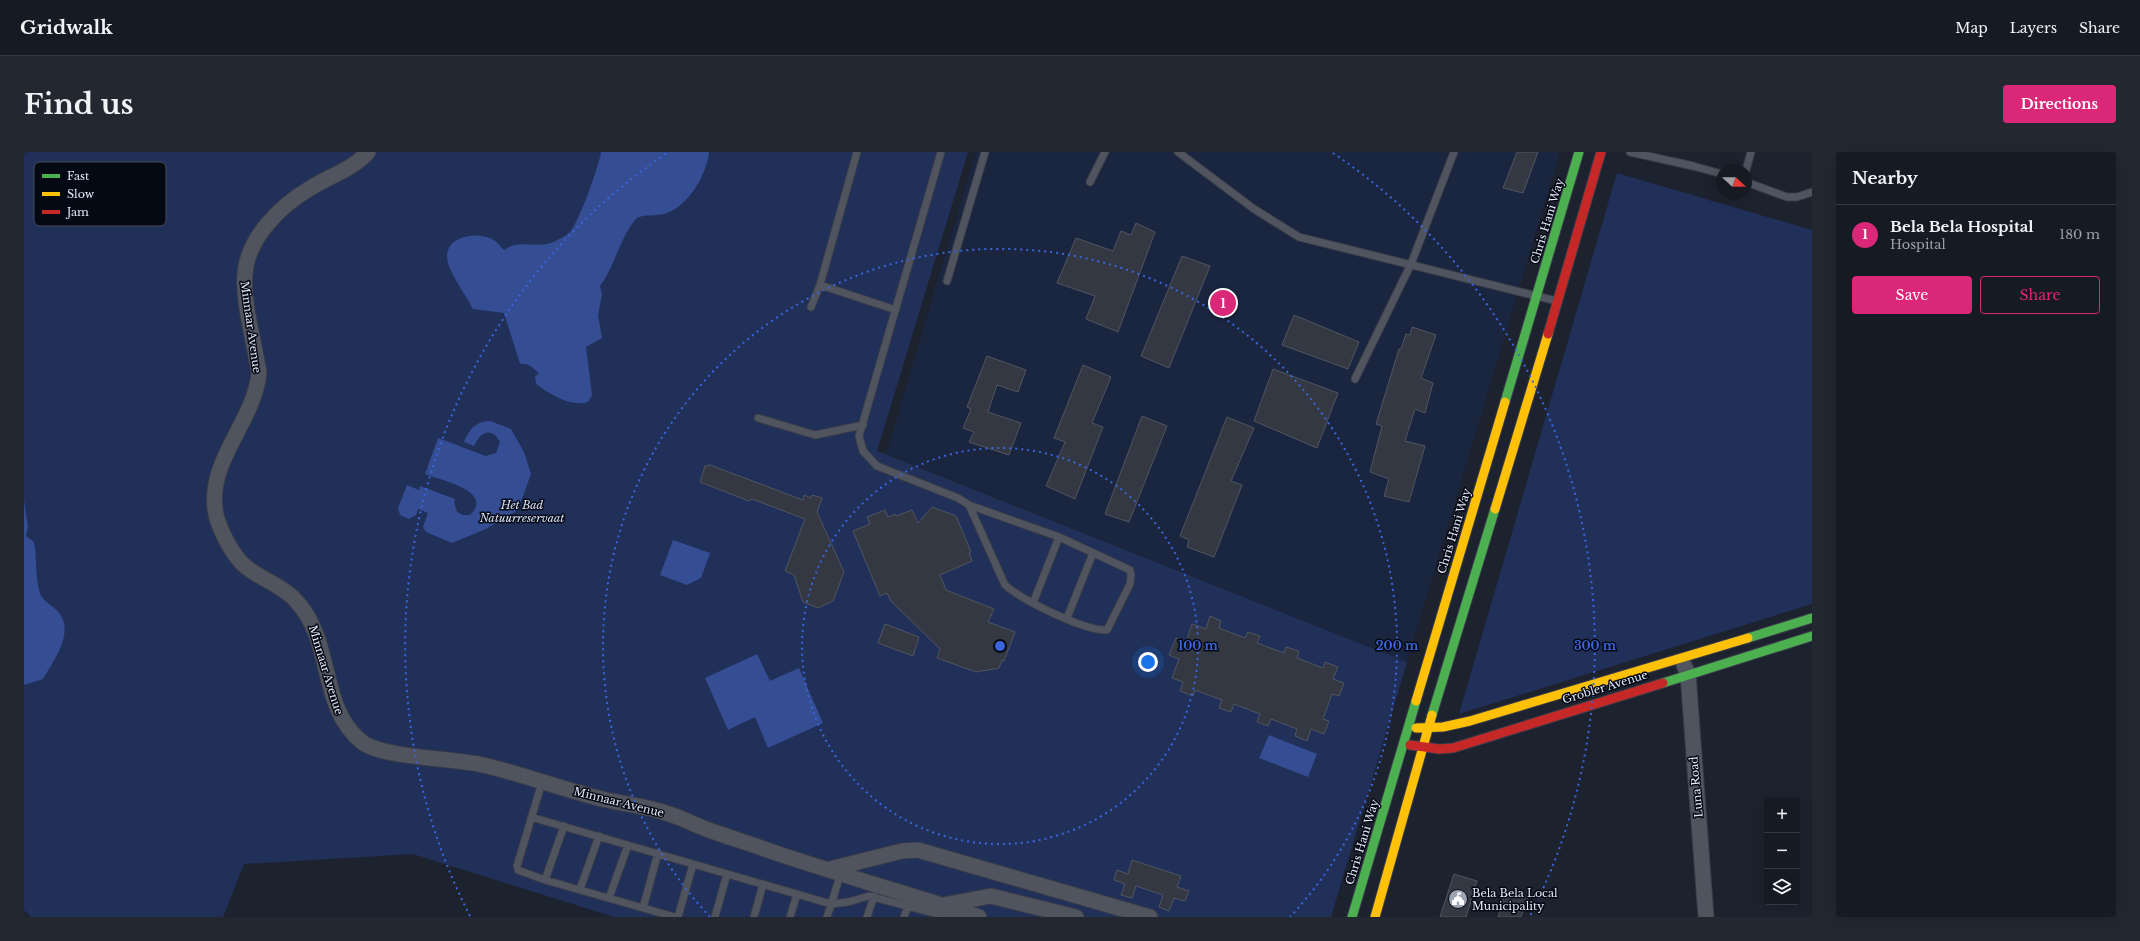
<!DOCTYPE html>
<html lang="en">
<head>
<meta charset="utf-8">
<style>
	body { margin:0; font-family:"Libre Baskerville",serif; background:#232730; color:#f1f3f6 }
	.controls { position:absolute; right:12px; bottom:12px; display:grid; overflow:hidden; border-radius:4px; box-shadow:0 4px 16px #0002 }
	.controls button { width:36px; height:36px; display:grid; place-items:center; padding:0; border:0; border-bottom:1px solid #353841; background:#161a23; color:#f1f3f6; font:20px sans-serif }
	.compass { position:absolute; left:1692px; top:12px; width:36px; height:36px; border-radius:50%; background:#161a23; box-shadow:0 4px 16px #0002; rotate:111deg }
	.you { position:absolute; left:1124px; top:510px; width:14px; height:14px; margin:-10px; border:3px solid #fff; border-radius:50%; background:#1a73e8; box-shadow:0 0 0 6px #1a73e833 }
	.badge { display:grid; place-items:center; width:26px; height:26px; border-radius:50%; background:#db2777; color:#fff; font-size:13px; font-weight:700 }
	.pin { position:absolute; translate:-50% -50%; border:2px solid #fff; box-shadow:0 1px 4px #0006 }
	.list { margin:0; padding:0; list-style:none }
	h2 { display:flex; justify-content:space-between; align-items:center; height:52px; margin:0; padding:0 16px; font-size:17px }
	h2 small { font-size:13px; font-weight:400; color:#9ea1a6 }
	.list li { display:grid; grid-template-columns:26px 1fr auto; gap:12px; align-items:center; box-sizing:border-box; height:60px; padding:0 16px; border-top:1px solid #353841 }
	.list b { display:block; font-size:15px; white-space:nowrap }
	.list p { margin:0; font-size:13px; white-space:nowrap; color:#9ea1a6 }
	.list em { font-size:13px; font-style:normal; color:#9ea1a6 }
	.actions { display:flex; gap:8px; padding:12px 16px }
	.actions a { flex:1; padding:9px 0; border:1px solid #db2777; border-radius:4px; text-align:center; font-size:14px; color:#db2777 }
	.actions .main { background:#db2777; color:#fff }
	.icon { flex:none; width:22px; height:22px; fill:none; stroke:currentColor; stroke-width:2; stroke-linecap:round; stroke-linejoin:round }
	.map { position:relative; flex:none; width:1788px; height:765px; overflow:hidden; border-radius:4px }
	header { display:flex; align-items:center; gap:24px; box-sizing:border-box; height:56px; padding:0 20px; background:#161a23; border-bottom:1px solid #353841 }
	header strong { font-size:19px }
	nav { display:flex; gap:22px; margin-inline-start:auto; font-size:14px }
	.intro { display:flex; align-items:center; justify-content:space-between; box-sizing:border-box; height:96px; padding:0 24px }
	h1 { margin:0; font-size:28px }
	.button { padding:10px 18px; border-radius:4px; background:#db2777; color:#fff; font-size:14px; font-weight:700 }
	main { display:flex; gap:24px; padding:0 24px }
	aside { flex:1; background:#161a23; border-radius:4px; box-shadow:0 4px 16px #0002 }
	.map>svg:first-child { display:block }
	.built { fill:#1a2540 }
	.green { fill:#203059 }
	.water { fill:#344d93 }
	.building { fill:#333843; stroke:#505560 }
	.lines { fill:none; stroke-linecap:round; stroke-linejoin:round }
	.lane-casing { stroke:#383c48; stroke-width:9 }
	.street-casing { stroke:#383c48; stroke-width:17 }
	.fast-casing { stroke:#383c48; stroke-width:11 }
	.slow-casing { stroke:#383c48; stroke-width:11 }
	.jam-casing { stroke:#383c48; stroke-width:11 }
	.lane { stroke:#4f545f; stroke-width:7 }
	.street { stroke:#4f545f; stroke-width:15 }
	.fast { stroke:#4caf50; stroke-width:9 }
	.slow { stroke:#ffc107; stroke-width:9 }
	.jam { stroke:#c62828; stroke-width:9 }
	.ring { fill:none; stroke:#3b65dd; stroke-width:2; stroke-dasharray:2 4 }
	.labels { text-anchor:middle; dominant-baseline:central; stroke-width:3; stroke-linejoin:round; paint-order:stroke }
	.street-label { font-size:11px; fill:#e2eafb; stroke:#050913 }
	.park-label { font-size:11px; font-style:italic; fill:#dae4fa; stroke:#050913 }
	.poi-label { font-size:11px; fill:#e2eafb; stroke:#050913; text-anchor:start }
	.key { fill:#050913; stroke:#474c59; stroke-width:1 }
	.key-label { font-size:11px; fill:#e2eafb }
	.centre { fill:#3b65dd; stroke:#050913; stroke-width:2 }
	.ring-label { font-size:12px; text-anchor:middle; font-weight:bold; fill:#3b65dd; stroke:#050913; stroke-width:3; stroke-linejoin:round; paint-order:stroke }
</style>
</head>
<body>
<header>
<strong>Gridwalk</strong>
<nav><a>Map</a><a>Layers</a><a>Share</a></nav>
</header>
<div class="intro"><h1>Find us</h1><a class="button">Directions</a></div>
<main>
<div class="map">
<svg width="1788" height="765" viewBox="0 0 1788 765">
	<rect width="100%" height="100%" fill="#1d222f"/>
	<path class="built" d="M952,0H1536L1383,510L862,302Z"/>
	<path class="green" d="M0,0H944L853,299L1383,510L1307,765H590L389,702L220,712L199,765H7L0,758Z
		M1593,21L1788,78V452L1435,562Z"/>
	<path class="water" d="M577,0H685C683,22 665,53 643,61C633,65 617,61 611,68C595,88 591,114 576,134L578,142L574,163L578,186L562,195L568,243L564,250C546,255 527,243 512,232L511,224L515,222C510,216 504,211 496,212L480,161L449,157C443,145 427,123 424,111C417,86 449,79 466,86C473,89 476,94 480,98C494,87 511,96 527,91C532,89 542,84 546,80C555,70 575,14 577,0Z
		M466,269L487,277L500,300L507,322L494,358L462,377L428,391L402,380L399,375L404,361L394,357L392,363L385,367L376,363L374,356L383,333L395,338L396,334L431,347L430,350L433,360L439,363H446C471,339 416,328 401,322L414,286L462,304L472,301L476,290C468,274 456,280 450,294L440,290C446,276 451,270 466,269Z
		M0,348L4,375L2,384L10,390C13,403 11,435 18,445C22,451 31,455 36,462C50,482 29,510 19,527L0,533Z
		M649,388L686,401L677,426L663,433L636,423Z
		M733,502L746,529L775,516L799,571L744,596L731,565L704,578L681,526Z
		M1245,583L1293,602L1284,625L1235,606Z"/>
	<path class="building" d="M1493,0H1514L1499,41L1479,36Z
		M1112,71L1131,80L1094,180L1062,167L1071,144L1033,131L1052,86L1089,99L1097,79L1107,83Z
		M1158,104L1186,114L1145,216L1117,204Z
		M1270,163L1335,190L1324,217L1258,193Z
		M1388,175L1412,183L1397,226L1409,231L1401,261L1391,257L1381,289L1401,294L1385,350L1360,344L1365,327L1346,320L1358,274L1352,272L1375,197H1377L1382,182L1386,183Z
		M963,204L1002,218L994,240L973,233L964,260L997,271L985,303L945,290L950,280L939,276L947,257L943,255Z
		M1059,213L1087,225L1068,271L1079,275L1051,347L1022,334L1041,290L1030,286Z
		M1249,217L1314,241L1293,296L1230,269Z
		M1118,264L1143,274L1105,370L1081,362Z
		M1203,265L1230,276L1207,329L1218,333L1190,405L1163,395L1165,388L1156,384Z
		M686,313L779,348L780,343L787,346L788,343L798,346L793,360L820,420L809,449L794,456L779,450L770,423L761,419L781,367L728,347L725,349L676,330L681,314Z
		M908,355L932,364L947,400L945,401L948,409L916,423L922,438L970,457L964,470L991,480L980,509L978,508L975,516L952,520L913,506L916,497L867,449L863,441L856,444L829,379L846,372L843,365L861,358L864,365L871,362L872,364L888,358L894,371Z
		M1186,464L1197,469L1195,476L1221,486L1224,480L1236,484L1233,491L1260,501L1262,495L1275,499L1273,506L1299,516L1301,510L1314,515L1309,527L1320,531L1315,544L1308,542L1299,567L1305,569L1300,582L1287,577L1283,589L1271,584L1273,577L1247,567L1244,574L1233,570L1236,562L1210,552L1207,560L1195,556L1198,548L1171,538L1169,544L1156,539L1159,530L1148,526L1155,507L1145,503L1152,486L1162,490L1168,472L1182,477Z
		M861,472L895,485L889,504L854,491Z
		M1108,708L1157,724L1153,735L1165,739L1161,749L1150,746L1145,759L1135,755L1139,743L1112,734L1108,746L1097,743L1101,732L1090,728L1093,718L1104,722Z
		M1430,722L1453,729L1442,765H1416Z
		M1482,738L1504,745L1497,765H1474Z"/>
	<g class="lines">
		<defs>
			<path id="lane" d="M917,0L835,284L839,299L853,314L934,346L945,353L981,433C998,448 1060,479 1083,478L1106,432L1107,424L1106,418L1035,385L945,353
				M1154,0L1230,57L1275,85L1533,149
				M1606,0L1669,14L1698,22
				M1722,18L1727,0
				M1066,30L1081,0
				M1722,30L1763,45H1773L1788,40
				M923,129L961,0
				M796,133L872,158
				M787,155L796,133L833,0
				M1331,227L1387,112L1430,0
				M734,266L791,283L839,273
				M1009,451L1035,385
				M1043,466L1069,401
				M518,630L493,714L494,718L521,728L651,765
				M507,665L807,752L824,750L845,744L925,765
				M521,728L540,674
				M556,737L575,684
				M585,746L604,693
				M619,756L634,701
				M654,765L669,712
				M691,765L703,722
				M730,765L739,732
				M766,765L773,742
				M803,765L817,721
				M843,765L850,744
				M880,765L884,753"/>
			<path id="street" d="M344,0C328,18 305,24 285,37C256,54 224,86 221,121C218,148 231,193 235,221C230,270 185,306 191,357C193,374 208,403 221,414C238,428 260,434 274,451C310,492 295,556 338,590C358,606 430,606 459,613C498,622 535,636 574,646C596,652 620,653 642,661C656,665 669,672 682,677C704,685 727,692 749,700C817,723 887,743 955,765
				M1660,513L1664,522L1682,765
				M806,717L878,699L894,698L1126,765
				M919,753L967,744L1052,765"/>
			<path id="fast" d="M1481,250L1555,0
				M1724,486L1788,466
				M1639,531L1788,484
				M1408,563L1471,357
				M1328,765L1392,549"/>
			<path id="slow" d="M1471,357L1524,182
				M1392,549L1481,250
				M1392,576L1419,575L1446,569L1724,486
				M1351,765L1408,563"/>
			<path id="jam" d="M1524,182L1577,0
				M1386,593L1415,597L1429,596L1639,531"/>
		</defs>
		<use href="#lane" class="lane-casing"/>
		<use href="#street" class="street-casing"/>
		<use href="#fast" class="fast-casing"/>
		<use href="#slow" class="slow-casing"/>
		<use href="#jam" class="jam-casing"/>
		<use href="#lane" class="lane"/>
		<use href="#street" class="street"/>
		<use href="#fast" class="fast"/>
		<use href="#slow" class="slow"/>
		<use href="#jam" class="jam"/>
	</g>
	<g class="ring">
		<circle cx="976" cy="494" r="198"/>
		<path d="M686 765A397 397 0 1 1 1266 765"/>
		<path d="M446 764A595 595 0 0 1 643 1M1309 1A595 595 0 0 1 1506 764"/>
	</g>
	<defs>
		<symbol id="civic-disc" viewBox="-11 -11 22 22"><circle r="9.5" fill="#9da4b4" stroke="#050913"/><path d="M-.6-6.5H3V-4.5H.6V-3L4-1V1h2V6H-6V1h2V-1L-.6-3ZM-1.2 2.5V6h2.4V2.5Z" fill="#fff"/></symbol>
	</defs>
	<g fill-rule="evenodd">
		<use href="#civic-disc" x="1423" y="736" width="22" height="22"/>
	</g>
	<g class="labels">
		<g class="street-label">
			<text transform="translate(1523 69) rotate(-73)">Chris Hani Way</text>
			<text transform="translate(227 175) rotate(82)">Minnaar Avenue</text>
			<text transform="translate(1430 379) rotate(-73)">Chris Hani Way</text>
			<text transform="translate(302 518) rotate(73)">Minnaar Avenue</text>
			<text transform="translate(1581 535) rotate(-17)">Grobler Avenue</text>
			<text transform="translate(1672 635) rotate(-95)">Luna Road</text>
			<text transform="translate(595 650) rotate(14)">Minnaar Avenue</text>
			<text transform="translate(1338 690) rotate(-73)">Chris Hani Way</text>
		</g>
		<g class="park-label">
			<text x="498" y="353">Het Bad<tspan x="498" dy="13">Natuurreservaat</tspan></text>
		</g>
		<g class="poi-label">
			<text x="1448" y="741">Bela Bela Local<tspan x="1448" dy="13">Municipality</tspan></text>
		</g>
	</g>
	<rect x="10" y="10" width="132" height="64" rx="6" class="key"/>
	<rect x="18" y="22" width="18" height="4" fill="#4caf50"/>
	<rect x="18" y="40" width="18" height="4" fill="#ffc107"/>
	<rect x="18" y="58" width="18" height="4" fill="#c62828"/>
	<g class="key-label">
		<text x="43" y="28">Fast</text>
		<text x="43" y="46">Slow</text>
		<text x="43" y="64">Jam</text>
	</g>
	<circle cx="976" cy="494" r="6" class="centre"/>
	<g class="ring-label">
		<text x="1174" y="498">100 m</text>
		<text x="1373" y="498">200 m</text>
		<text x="1571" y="498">300 m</text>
	</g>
</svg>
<div class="controls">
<button>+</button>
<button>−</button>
<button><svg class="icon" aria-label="layers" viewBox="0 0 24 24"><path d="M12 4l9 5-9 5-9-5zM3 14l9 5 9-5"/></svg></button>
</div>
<svg class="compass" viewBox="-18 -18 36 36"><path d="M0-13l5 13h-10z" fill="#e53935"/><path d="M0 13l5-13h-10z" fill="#9ea1a6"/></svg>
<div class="you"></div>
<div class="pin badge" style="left:1199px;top:151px">1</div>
</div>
<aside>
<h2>Nearby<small></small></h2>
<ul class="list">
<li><span class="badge">1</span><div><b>Bela Bela Hospital</b><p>Hospital</p></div><em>180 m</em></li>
</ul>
<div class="actions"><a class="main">Save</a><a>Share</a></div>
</aside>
</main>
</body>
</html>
